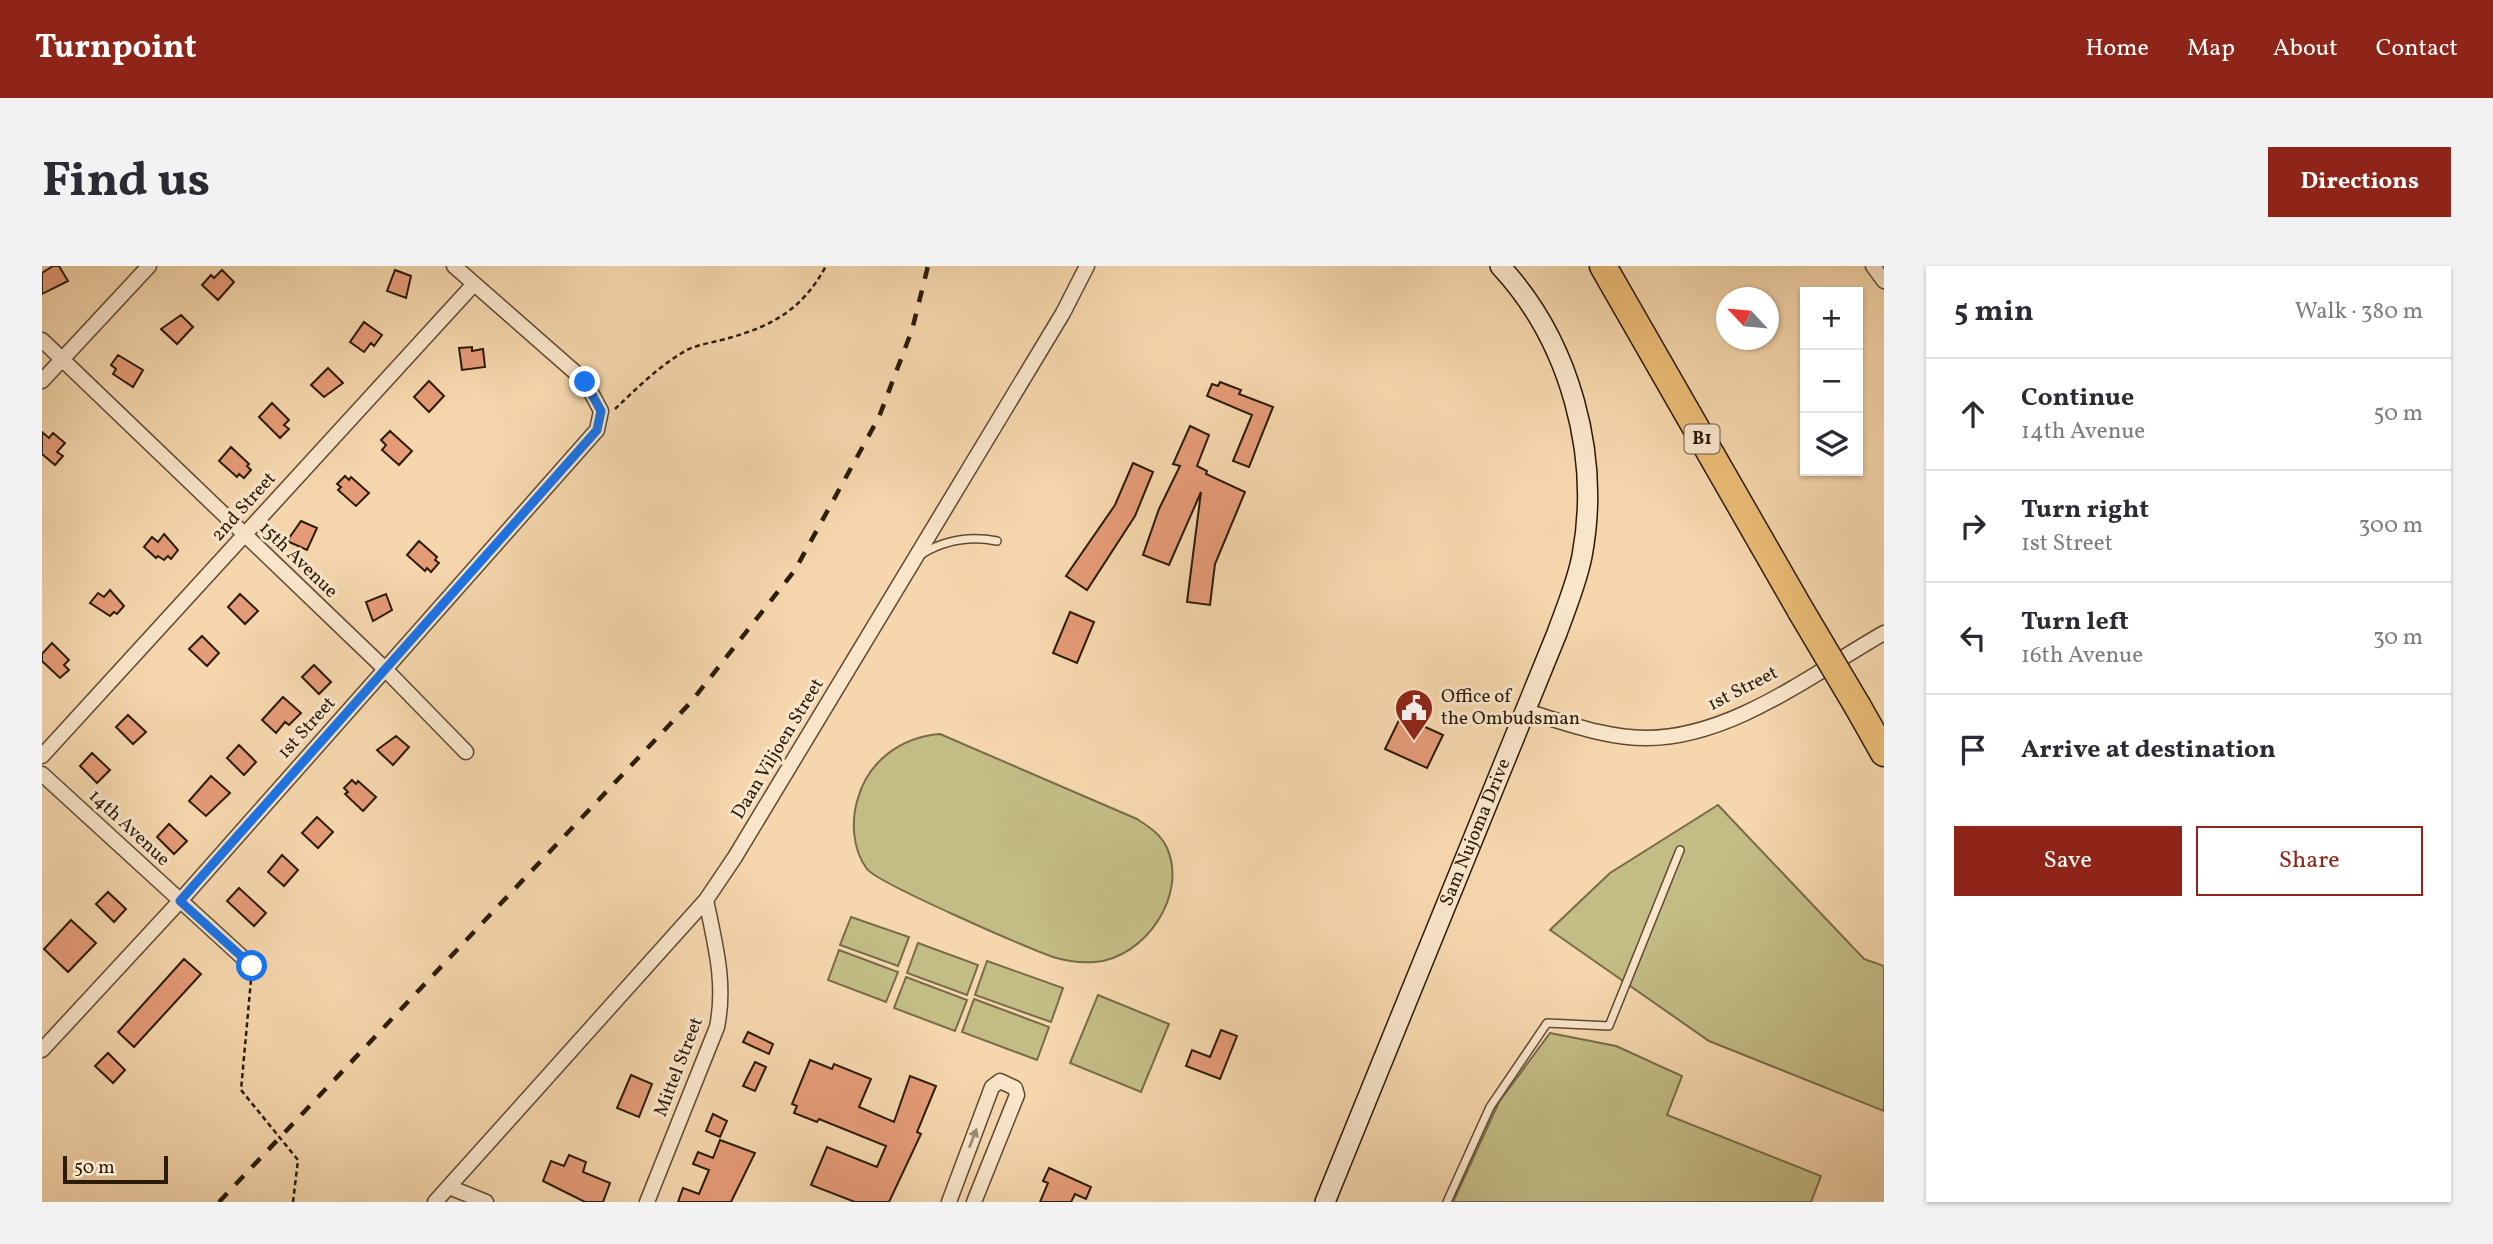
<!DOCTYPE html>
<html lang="en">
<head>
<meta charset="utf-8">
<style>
	body { margin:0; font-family:Vollkorn,serif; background:#f2f2f3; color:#2b2b33 }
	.controls { position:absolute; right:21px; top:21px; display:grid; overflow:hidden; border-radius:0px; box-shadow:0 2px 5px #0004 }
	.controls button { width:63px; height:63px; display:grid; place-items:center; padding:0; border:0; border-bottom:2px solid #e1e1e2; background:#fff; color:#2b2b33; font:35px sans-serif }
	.compass { position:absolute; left:1674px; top:21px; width:63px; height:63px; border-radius:50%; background:#fff; box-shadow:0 2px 5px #0004; rotate:296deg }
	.scale { position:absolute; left:21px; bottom:18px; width:105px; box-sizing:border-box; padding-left:7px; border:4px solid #2a1b0a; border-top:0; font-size:19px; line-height:24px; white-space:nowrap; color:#2a1b0a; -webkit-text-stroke:5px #f9e5ca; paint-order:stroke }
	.stop { position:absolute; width:21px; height:21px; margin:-16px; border:5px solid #1a73e8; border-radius:50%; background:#fff }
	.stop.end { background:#1a73e8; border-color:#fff; box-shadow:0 2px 7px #0008 }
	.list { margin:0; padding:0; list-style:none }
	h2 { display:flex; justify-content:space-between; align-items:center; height:91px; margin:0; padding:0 28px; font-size:30px }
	h2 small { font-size:23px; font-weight:400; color:#7c7c81 }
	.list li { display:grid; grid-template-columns:46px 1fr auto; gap:21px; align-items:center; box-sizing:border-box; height:112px; padding:0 28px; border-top:2px solid #e1e1e2 }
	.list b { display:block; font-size:26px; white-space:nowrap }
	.list p { margin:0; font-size:23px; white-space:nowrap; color:#7c7c81 }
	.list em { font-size:23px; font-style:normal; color:#7c7c81 }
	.actions { display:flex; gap:14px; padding:21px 28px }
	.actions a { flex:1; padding:16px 0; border:2px solid #8f2418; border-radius:0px; text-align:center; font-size:24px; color:#8f2418 }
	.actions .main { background:#8f2418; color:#fff }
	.icon { flex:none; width:38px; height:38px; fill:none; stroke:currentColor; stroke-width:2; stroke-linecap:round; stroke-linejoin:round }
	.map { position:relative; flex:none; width:1842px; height:936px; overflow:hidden; border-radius:0px }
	header { display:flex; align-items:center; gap:42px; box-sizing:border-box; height:98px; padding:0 35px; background:#8f2418; color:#fff }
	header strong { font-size:33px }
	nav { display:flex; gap:38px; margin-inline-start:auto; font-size:24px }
	.intro { display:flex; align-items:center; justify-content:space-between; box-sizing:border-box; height:168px; padding:0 42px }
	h1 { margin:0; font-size:49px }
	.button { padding:18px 32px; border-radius:0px; background:#8f2418; color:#fff; font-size:24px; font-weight:700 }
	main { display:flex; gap:42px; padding:0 42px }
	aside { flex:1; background:#fff; border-radius:0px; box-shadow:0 2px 5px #0004 }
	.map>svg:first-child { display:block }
	.green { fill:#c3bc85; stroke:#766c48; stroke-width:2 }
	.building { fill:#e59b77; stroke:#2a1b0a; stroke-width:2 }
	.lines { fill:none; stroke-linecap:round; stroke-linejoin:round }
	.lane-casing { stroke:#5d4a33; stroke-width:10 }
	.street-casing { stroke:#5d4a33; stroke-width:17 }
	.secondary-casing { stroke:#2a1b0a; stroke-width:22 }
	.highway-casing { stroke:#2a1b0a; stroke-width:29 }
	.path { stroke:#2a1b0a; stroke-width:2.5; stroke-dasharray:5 3.5; stroke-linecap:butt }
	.lane { stroke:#f9e5ca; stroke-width:7 }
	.street { stroke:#f9e5ca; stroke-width:14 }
	.secondary { stroke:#f9e5ca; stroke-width:19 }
	.highway { stroke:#ebbc76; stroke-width:26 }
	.rail { stroke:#2a1b0a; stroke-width:4.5; stroke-dasharray:12 12; stroke-linecap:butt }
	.highway-bridge-casing { stroke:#2a1b0a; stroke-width:29; stroke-linecap:butt }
	.highway-bridge { stroke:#ebbc76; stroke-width:26 }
	.oneway { fill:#9c8a74 }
	.route { stroke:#1a73e8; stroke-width:9 }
	.labels { text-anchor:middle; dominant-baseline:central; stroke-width:6; stroke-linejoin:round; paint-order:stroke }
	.shield { fill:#f9e5ca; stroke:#685844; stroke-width:2 }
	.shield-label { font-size:18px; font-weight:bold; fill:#2a1b0a }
	.street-label { font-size:19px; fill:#2a1b0a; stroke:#f9e5ca }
	.poi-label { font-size:19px; fill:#2a1b0a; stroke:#f9e5ca; text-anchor:start }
</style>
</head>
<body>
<header>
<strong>Turnpoint</strong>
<nav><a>Home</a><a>Map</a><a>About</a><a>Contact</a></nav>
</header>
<div class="intro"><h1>Find us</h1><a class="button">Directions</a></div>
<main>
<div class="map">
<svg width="1842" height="936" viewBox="0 0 1842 936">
	<rect width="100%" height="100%" fill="#f6d7ad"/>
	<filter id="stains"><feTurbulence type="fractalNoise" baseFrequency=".00286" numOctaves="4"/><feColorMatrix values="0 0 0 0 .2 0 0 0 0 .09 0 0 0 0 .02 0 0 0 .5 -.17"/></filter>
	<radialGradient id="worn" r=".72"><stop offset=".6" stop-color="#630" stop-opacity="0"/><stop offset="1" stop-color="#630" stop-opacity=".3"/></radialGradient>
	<path class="green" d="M898,468L1095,553C1107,561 1119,568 1125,582C1146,629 1103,692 1053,696C1040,697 1024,695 1011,691C986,682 837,618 825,603C810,583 809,554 816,532C827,494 860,471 898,468Z
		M1676,539L1822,693L1842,700V845L1667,775L1508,664L1568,607Z
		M809,651L867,671L856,700L798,679Z
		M876,677L936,699L925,729L865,707Z
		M797,684L856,706L844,736L786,714Z
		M945,695L1021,722L1009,756L933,729Z
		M864,711L925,734L913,765L852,742Z
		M1056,729L1127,758L1099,826L1028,797Z
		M932,733L1007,761L995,794L920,766Z
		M1508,767L1574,780L1640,810L1625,849L1779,910L1769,936H1411L1457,836Z"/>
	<path class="building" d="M11,0H17L26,15L0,28V7Z
		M180,4L192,16L176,34L160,19L169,9L172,12Z
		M353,4L369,10L364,32L345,25Z
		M139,49L151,61L135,78L119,63Z
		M322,56L340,69L332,80L329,77L322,86L308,76Z
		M430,81V85L441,83L443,101L420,104L417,82Z
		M76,89L101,104L91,121L71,108L74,103L69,99Z
		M286,102L301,117L282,131L269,119Z
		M387,115L402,130L387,146L372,131Z
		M1178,116L1199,124L1197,128L1231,141L1207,201L1191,195L1210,149L1165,130L1170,118L1176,120Z
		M230,137L247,154L242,159L247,163L238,172L217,151Z
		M1148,160L1167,169L1155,200L1165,205L1164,208L1203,226L1173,298L1168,339L1145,336L1159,226L1127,299L1101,289L1117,243L1138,200L1131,198Z
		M348,165L370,185L357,199L340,184L344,179L339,174Z
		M0,166L7,172L11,167L23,177L15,186L21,190L13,199L0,188Z
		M189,181L207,198L205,200L209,204L202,212L197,208L195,211L177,195Z
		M1091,197L1111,206L1093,250L1045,324L1024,310L1073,239Z
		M303,210L307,214L309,211L327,227L314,240L296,224L299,221L295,218Z
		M259,255L275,262L265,284L245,275Z
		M122,268L136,284L129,293L126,290L122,294L116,290L114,292L102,281L110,271L116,276Z
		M377,275L395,291L393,294L397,297L389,306L385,302L383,305L365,289Z
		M68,324L82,340L75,348L72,346L68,350L48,337L56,327L62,331Z
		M198,328L216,345L203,358L186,341Z
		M344,328L350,344L331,355L324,336Z
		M1028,346L1052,356L1035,397L1011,387Z
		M160,370L177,387L165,400L147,383Z
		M10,377L27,394L22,399L27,404L18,412L0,395V388Z
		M272,399L289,416L277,428L260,411Z
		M241,431L259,447L247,459L243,456L234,467L220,454Z
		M86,449L104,466L91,478L74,461Z
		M1359,450L1401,469L1385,502L1343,483Z
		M354,470L367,481L351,499L335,484Z
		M197,479L214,496L202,509L185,492Z
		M50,487L68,504L55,517L38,500Z
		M169,510L188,527L164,550L147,535Z
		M310,514L314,518L316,515L334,531L321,545L303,528L306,526L302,522Z
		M275,551L291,566L276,582L260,567Z
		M127,558L145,575L132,588L115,571Z
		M240,589L256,604L242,620L226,606Z
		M197,622L224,647L212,660L185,635Z
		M66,626L84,643L72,656L54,638Z
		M29,654L54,677L26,706L2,683Z
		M142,693L159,708L92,781L76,766Z
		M1179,764L1195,770L1178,813L1144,800L1150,784L1168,791Z
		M706,766L731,778L727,788L701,776Z
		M66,787L83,804L71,817L53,800Z
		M768,794L790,803L792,798L829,813L817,841L852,856L868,810L894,820L875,866L879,868L847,936H813L769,919L785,881L835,901L844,880L777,853L775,856L752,847L755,840L750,838Z
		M713,796L724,801L713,825L701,820Z
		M589,809L610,818L597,851L575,842Z
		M671,848L685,855L678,871L664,865Z
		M678,874L713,887L689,936H636L641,922L657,928L667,904L651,898L656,886L671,892Z
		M527,889L544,896L541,906L568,917L561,936H543L501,915L509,895L522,900Z
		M1007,902L1049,921L1044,933L1033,928L1029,936H998L1006,917L1001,915Z"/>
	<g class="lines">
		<defs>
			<path id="lane" d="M880,288C903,274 929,270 955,275
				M1405,936L1448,841L1505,757L1567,760L1638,584"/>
			<path id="street" d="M1831,0L1842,15
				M0,74L343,403L424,486
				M0,115L107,0
				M1483,445C1522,456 1563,472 1604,472C1689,472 1770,408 1842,367
				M0,490L432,18
				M0,508L210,700
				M0,784L138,635L555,164L559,145L543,115L412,0
				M407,921L444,936
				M393,936L664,634L693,591L1021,47L1045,0
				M605,936L675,761C684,717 673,678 664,634
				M907,936L950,821L958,815L973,822L975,829L932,936"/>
			<g id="secondary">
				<path id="s1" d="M1283,936L1515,367C1524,342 1535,316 1540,290C1559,189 1528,75 1458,0"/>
			</g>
			<path id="highway" d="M1561,0L1759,345
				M1816,441L1842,487"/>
		</defs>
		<use href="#lane" class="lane-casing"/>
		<use href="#street" class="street-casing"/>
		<use href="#secondary" class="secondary-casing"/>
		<use href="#highway" class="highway-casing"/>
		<path class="path" d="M573,143C595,122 618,99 645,84C657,78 674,76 687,72C733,59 761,42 784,0
			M209,714L199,824L256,894L251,936"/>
		<use href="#lane" class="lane"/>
		<use href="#street" class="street"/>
		<use href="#secondary" class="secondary"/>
		<use href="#highway" class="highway"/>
		<path class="rail" d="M177,936L649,436L753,304L837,151L870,64L886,0"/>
		<defs>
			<path id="highway-bridge" d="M1759,345L1816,441"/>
		</defs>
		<use href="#highway-bridge" class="highway-bridge-casing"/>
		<use href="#highway-bridge" class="highway-bridge"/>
	</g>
	<defs><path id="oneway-solid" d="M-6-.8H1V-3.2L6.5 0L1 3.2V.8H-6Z" transform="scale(1.75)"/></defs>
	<use class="oneway" href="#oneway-solid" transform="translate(931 872) rotate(-69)"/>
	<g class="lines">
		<path class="route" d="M210,700L138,635L555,164L559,145L543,116"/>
	</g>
	<defs>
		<symbol id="civic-pin" viewBox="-11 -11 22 30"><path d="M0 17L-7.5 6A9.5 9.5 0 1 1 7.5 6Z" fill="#8f2418" stroke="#f9e5ca"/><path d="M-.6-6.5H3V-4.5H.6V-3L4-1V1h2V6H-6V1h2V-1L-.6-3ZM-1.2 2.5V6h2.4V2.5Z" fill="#fff"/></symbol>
	</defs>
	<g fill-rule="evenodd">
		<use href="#civic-pin" x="1350" y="420" width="44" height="60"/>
	</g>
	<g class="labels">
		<rect class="shield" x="1642.5" y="158.5" width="35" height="29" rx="5"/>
		<g class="shield-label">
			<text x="1660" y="173">B1</text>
		</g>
		<g class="street-label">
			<text transform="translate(202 241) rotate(-48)">2nd Street</text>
			<text transform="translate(256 294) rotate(44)">15th Avenue</text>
			<text transform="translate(1701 423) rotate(-27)">1st Street</text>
			<text transform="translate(265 462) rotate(-48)">1st Street</text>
			<text transform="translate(736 483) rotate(-59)">Daan Viljoen Street</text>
			<text transform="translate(87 562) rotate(43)">14th Avenue</text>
			<text stroke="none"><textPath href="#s1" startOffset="399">Sam Nujoma Drive</textPath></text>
			<text transform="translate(637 801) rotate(-69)">Mittel Street</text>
		</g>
		<g class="poi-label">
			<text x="1399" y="431">Office of<tspan x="1399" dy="22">the Ombudsman</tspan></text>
		</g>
	</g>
	<rect width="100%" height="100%" filter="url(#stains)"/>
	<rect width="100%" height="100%" fill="url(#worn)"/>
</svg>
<div class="controls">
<button>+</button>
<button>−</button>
<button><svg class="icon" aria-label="layers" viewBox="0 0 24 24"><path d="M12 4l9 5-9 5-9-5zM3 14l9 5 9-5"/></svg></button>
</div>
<svg class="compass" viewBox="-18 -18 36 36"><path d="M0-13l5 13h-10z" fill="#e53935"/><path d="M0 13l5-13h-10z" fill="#7c7c81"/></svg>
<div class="scale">50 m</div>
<div class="stop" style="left:210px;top:700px"></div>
<div class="stop end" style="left:543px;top:116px"></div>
</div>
<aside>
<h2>5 min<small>Walk · 380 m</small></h2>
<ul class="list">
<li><svg class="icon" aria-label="ahead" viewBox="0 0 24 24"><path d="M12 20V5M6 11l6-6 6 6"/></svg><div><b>Continue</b><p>14th Avenue</p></div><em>50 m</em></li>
<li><svg class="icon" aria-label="right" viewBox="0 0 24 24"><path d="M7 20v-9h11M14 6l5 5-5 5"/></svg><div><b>Turn right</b><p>1st Street</p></div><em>300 m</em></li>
<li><svg class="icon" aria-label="left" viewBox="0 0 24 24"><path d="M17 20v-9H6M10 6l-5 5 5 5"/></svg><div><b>Turn left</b><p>16th Avenue</p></div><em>30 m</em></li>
<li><svg class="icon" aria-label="arrive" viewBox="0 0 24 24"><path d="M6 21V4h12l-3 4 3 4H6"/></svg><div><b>Arrive at destination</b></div></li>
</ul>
<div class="actions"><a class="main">Save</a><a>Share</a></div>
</aside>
</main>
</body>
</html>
